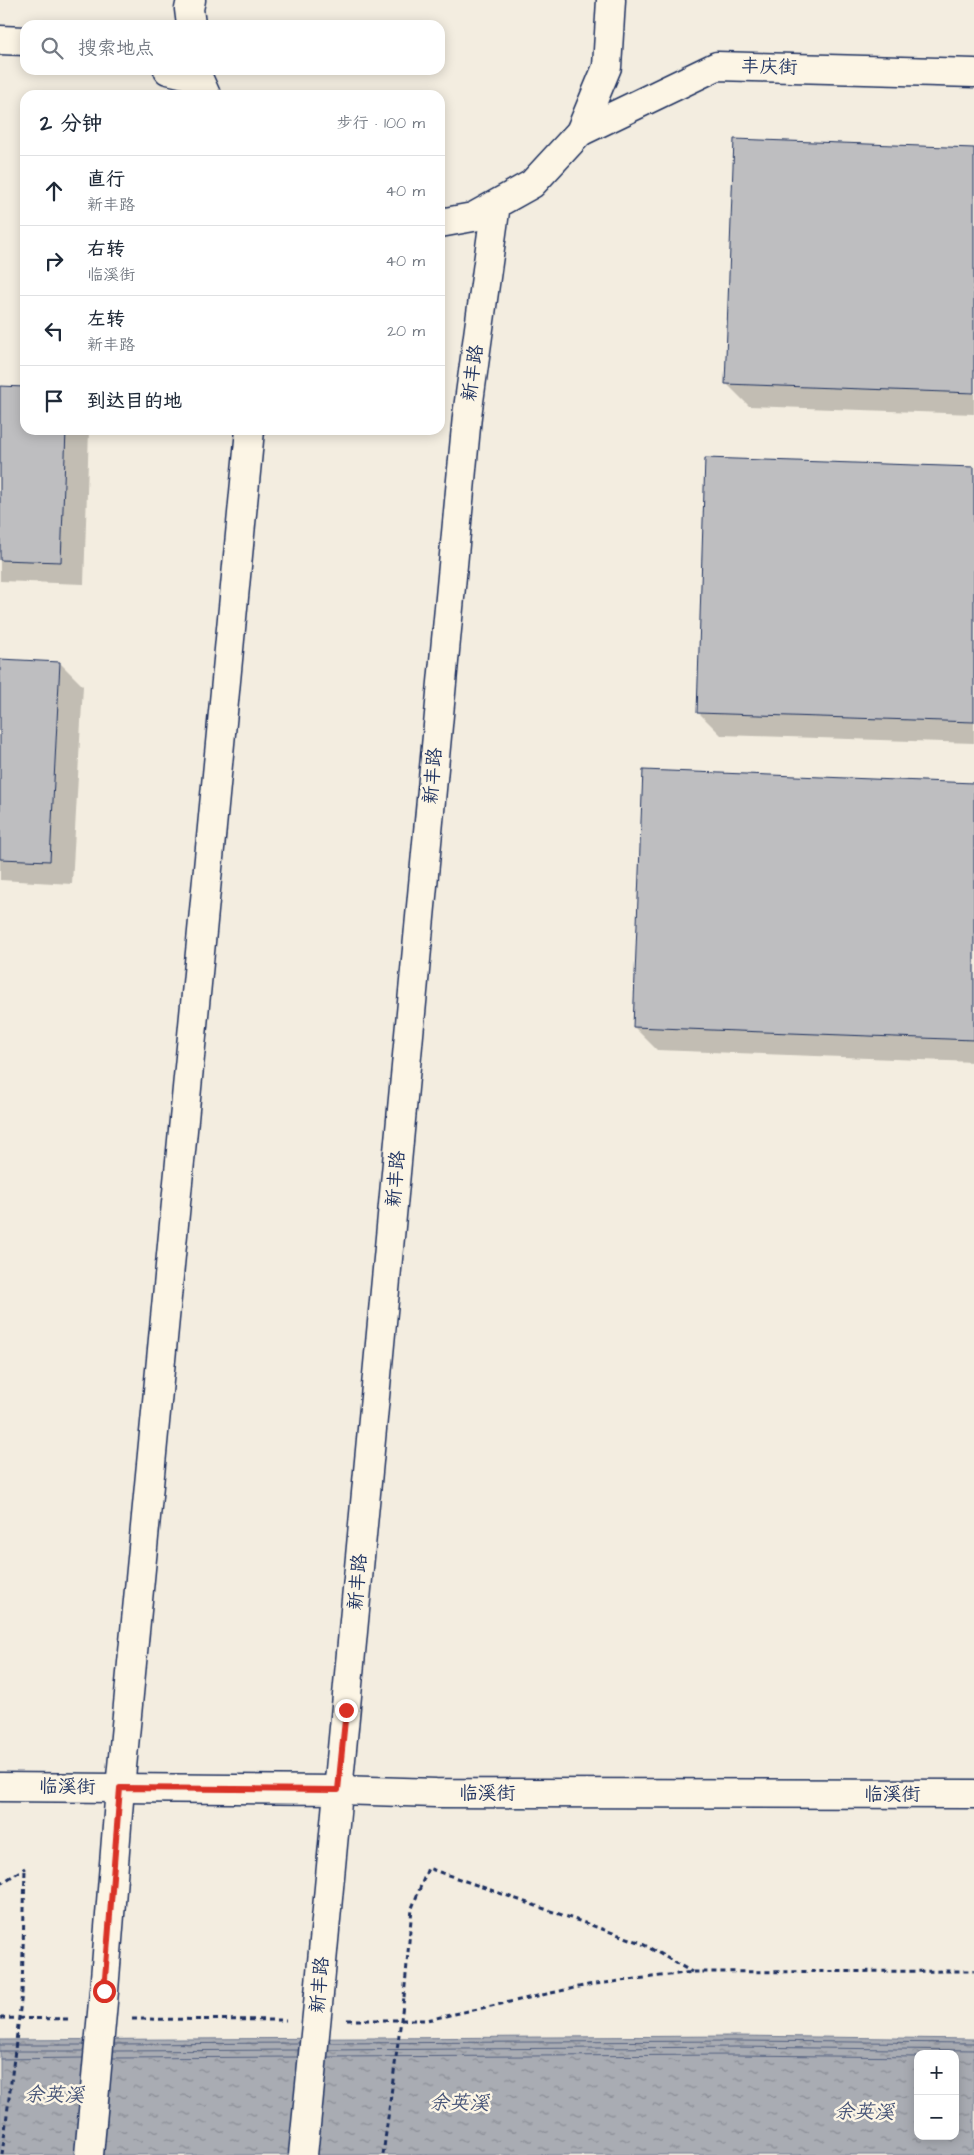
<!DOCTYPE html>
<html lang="zh">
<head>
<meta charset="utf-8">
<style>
	body { margin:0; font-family:"Architects Daughter","LXGW WenKai TC",sans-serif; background:#f2f2f3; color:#1f2937 }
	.controls { position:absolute; right:15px; bottom:15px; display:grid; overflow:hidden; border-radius:10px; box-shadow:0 2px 12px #0003 }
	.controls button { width:45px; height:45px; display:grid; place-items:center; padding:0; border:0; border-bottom:1px solid #e0e1e3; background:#fff; color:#1f2937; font:25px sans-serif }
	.stop { position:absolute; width:15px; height:15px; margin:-11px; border:4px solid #d93025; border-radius:50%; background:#fff }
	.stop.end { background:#d93025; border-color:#fff; box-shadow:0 1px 5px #0008 }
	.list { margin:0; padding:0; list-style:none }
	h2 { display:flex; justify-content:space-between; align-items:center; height:65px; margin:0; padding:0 20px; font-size:21px }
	h2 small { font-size:16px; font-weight:400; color:#747a83 }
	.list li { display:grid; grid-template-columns:32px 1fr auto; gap:15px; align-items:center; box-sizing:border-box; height:70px; padding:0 20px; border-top:1px solid #e0e1e3 }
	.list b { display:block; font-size:19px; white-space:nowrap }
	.list p { margin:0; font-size:16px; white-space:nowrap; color:#747a83 }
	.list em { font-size:16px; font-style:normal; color:#747a83 }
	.icon { flex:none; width:28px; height:28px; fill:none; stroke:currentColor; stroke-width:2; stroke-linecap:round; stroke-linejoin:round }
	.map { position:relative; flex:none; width:974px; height:2155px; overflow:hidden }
	.search { position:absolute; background:#fff; box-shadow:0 2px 12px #0003; left:20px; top:20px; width:425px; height:55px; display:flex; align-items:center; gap:12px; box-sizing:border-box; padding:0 18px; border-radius:15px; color:#747a83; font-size:19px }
	.panel { position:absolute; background:#fff; box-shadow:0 2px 12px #0003; left:20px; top:90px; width:425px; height:345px; border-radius:15px }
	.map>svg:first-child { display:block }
	.water { fill:url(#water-ripples); stroke:#707a91; fill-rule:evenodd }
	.shadow { fill:#0003 }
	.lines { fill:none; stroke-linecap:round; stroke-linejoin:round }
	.shore { stroke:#546180; stroke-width:1 }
	.building { fill:#bebec0; stroke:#1b2f5e }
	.tertiary-casing { stroke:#1b2f5e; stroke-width:31 }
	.secondary-casing { stroke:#1b2f5e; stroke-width:31 }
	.path { stroke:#1b2f5e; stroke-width:3; stroke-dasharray:5 4; stroke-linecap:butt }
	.tertiary { stroke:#fcf5e5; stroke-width:28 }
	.secondary { stroke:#fcf5e5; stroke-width:28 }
	.secondary-bridge-casing { stroke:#1b2f5e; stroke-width:31; stroke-linecap:butt }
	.path-bridge { stroke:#1b2f5e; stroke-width:3; stroke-dasharray:5 4; stroke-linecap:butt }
	.secondary-bridge { stroke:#fcf5e5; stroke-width:28 }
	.route { stroke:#d93025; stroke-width:6 }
	.labels { text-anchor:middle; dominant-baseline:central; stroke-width:5; stroke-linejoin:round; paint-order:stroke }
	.street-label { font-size:19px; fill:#1b2f5e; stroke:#fcf5e5 }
	.water-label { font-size:20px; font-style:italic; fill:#465478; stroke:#fcf5e5 }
</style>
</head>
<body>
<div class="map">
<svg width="974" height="2155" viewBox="0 0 974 2155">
	<defs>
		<pattern id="water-ripples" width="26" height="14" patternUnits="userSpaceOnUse" patternTransform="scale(1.25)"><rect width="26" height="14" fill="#a9acb3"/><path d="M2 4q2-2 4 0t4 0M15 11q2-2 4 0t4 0" fill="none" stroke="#898c95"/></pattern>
	</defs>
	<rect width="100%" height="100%" fill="#f3ede0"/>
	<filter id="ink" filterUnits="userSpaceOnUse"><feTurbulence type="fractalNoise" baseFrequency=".02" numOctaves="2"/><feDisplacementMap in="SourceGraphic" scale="10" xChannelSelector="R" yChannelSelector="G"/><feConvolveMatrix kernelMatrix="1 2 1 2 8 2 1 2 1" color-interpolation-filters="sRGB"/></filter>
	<g filter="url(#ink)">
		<path class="water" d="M737,2036L974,2039V2155H0V2040ZM918,2054H955V2136H918Z"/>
		<path class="shadow" d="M974,149V414L749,406L726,383Z
			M0,387L25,388V430H89L84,584L0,581Z
			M974,469V743L721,735L698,712Z
			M0,660L60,663L83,686L72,884L0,880Z
			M974,784V1062L657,1050L634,1027Z"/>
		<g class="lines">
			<path class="shore" d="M329,2043L737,2041L974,2043
				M114,2044L299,2043
				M0,2045H84
				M329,2050L737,2047L974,2050
				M0,2051H83
				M114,2051L298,2050
				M328,2057L737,2055L918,2057
				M113,2058L298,2057
				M0,2059L83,2058"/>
		</g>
		<path class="building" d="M734,139L974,148V393L725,384Z
			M0,386L25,387V430H66L61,562L0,560Z
			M705,458L974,467V722L697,713Z
			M0,659L60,662L50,861L0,859Z
			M643,770L974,783V1040L633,1027Z"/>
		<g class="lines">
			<defs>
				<path id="tertiary" d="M0,40L25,41
					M168,70L198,77
					M580,132L717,66L974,73
					M0,1787L338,1790L436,1793L974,1794"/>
				<path id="secondary" d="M191,25L189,9L191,0
					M197,70L198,77L206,95
					M440,223L473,217L532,184L580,132L607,67L611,0
					M104,1991L120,1788L250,430
					M319,1994L467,416L496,204"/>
			</defs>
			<use href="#tertiary" class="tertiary-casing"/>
			<use href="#secondary" class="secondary-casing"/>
			<path class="path" d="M0,1884L25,1868
				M22,1993L25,1868
				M404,1997L412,1908L428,1868L639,1942L692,1972
				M0,2018L71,2019
				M132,2019L286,2020
				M347,2020H427L588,1985L693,1972L974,1971"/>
			<use href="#tertiary" class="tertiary"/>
			<use href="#secondary" class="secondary"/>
			<defs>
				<path id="secondary-bridge" d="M89,2155L104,1991
					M303,2155L319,1994"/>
			</defs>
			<use href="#secondary-bridge" class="secondary-bridge-casing"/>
			<path class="path-bridge" d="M2,2155L22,1993
				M383,2155L404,1997"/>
			<use href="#secondary-bridge" class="secondary-bridge"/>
		</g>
	</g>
	<g class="lines" filter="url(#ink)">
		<path class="route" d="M104,1991L120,1788L338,1790L346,1710"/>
	</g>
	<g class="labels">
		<g class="street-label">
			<text transform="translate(769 67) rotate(2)">丰庆街</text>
			<text transform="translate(473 373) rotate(-82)">新丰路</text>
			<text transform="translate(433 776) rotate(-85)">新丰路</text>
			<text transform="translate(396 1179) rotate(-85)">新丰路</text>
			<text transform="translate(358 1582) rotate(-85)">新丰路</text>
			<text transform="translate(67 1787) rotate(1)">临溪街</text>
			<text x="487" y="1793">临溪街</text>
			<text x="892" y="1794">临溪街</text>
			<text transform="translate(320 1985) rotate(-85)">新丰路</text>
		</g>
		<g class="water-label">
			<text transform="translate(54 2095) rotate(1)">余英溪</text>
			<text transform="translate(459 2103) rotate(1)">余英溪</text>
			<text transform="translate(864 2112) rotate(1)">余英溪</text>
		</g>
	</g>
</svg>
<div class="controls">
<button>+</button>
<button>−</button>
</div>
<div class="stop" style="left:104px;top:1991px"></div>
<div class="stop end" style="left:346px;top:1710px"></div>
<div class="search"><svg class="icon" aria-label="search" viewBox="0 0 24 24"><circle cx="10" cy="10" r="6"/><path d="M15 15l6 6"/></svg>搜索地点</div>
<section class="panel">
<h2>2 分钟<small>步行 · 100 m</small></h2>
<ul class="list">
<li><svg class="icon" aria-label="ahead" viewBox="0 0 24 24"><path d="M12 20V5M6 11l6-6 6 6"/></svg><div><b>直行</b><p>新丰路</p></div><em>40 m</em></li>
<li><svg class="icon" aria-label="right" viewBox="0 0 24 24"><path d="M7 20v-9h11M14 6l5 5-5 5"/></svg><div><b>右转</b><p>临溪街</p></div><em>40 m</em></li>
<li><svg class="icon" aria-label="left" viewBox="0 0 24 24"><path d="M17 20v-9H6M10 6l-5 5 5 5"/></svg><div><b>左转</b><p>新丰路</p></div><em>20 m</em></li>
<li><svg class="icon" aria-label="arrive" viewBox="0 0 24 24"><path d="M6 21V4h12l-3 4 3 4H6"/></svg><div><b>到达目的地</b></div></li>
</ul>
</section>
</div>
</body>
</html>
